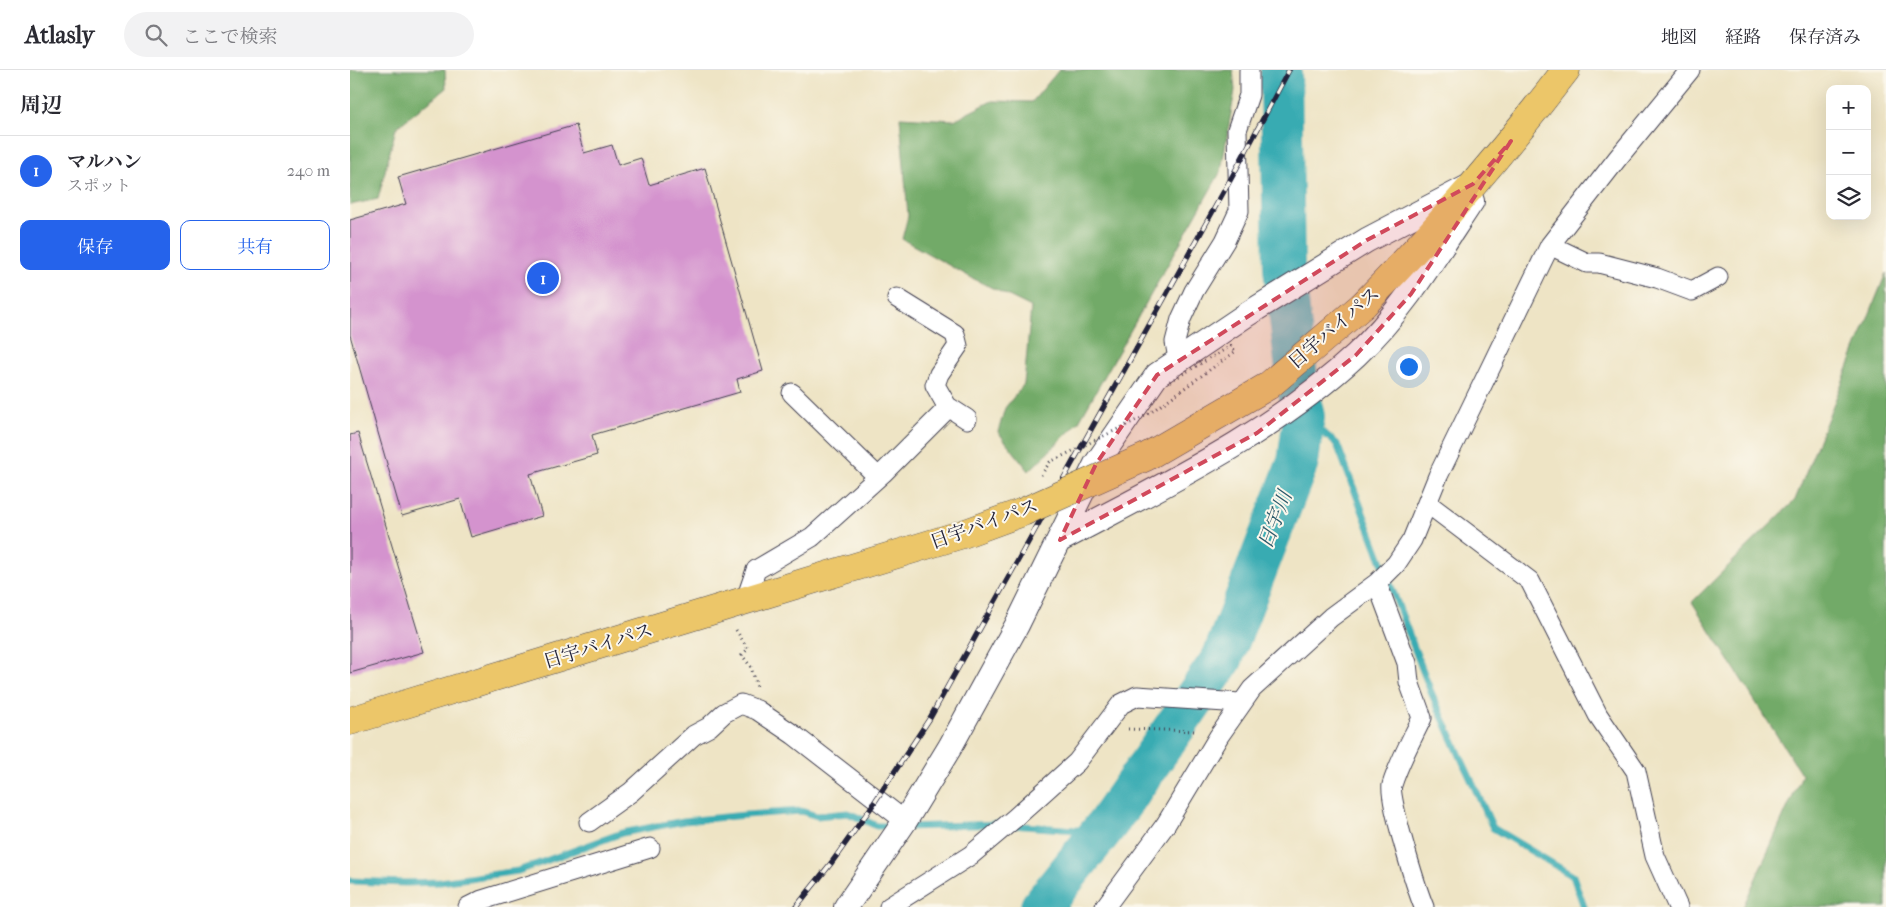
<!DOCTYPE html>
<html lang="ja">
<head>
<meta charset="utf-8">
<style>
	body { margin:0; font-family:"IM FELL French Canon","Noto Serif JP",serif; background:#f2f2f3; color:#2b2b33 }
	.controls { position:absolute; right:15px; top:15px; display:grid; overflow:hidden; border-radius:10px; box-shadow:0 5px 20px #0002 }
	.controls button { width:45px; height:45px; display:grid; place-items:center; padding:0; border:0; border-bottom:1px solid #e1e1e2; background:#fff; color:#2b2b33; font:25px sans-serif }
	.you { position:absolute; left:1058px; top:296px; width:18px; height:18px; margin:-12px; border:4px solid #fff; border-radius:50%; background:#1a73e8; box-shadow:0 0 0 8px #1a73e833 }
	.badge { display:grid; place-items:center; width:32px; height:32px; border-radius:50%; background:#2563eb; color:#fff; font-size:16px; font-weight:700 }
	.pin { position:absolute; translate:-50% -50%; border:2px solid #fff; box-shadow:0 1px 5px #0006 }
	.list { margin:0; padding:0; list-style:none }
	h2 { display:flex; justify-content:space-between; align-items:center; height:65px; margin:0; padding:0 20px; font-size:21px }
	h2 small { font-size:16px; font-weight:400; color:#7c7c81 }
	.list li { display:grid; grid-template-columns:32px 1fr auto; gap:15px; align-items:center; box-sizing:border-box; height:70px; padding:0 20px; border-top:1px solid #e1e1e2 }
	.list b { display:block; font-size:19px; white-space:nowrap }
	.list p { margin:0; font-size:16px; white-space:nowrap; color:#7c7c81 }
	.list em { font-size:16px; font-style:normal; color:#7c7c81 }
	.actions { display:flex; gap:10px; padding:15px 20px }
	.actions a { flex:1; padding:11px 0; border:1px solid #2563eb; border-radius:10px; text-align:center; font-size:18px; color:#2563eb }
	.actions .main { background:#2563eb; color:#fff }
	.icon { flex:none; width:28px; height:28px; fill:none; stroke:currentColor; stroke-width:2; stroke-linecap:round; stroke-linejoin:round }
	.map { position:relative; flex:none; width:1536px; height:837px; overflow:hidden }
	header { display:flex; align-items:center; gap:30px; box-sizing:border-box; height:70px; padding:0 25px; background:#fff; border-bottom:1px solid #e1e1e2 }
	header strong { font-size:24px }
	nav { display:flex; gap:28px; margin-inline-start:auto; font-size:18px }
	.search { width:350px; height:45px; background:#f2f2f3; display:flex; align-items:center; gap:12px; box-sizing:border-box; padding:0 18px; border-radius:28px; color:#7c7c81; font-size:19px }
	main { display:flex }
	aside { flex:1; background:#fff }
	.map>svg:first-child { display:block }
	.forest { fill:#72aa67; stroke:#4a6651 }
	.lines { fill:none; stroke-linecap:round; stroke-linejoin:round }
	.stream { stroke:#39abb2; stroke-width:7 }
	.river { stroke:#39abb2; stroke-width:42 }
	.building { fill:#d493ce }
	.minor-casing { stroke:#413f50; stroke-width:21 }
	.tertiary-casing { stroke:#413f50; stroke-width:26 }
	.trunk-casing { stroke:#413f50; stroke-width:29 }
	.path { stroke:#413f50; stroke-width:3; stroke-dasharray:1 4; stroke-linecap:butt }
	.minor { stroke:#fff; stroke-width:19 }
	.tertiary { stroke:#fff; stroke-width:24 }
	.trunk { stroke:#ecc669; stroke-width:28 }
	.rail-casing { stroke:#22223b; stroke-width:5.5 }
	.rail { stroke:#fbf7ec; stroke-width:4; stroke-dasharray:11; stroke-linecap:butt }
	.trunk-bridge-casing { stroke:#413f50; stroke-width:29; stroke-linecap:butt }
	.path-bridge { stroke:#413f50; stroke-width:3; stroke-dasharray:1 4; stroke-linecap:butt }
	.trunk-bridge { stroke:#ecc669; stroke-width:28 }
	.marked { fill:#d1495b; fill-opacity:0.2; stroke:#d1495b; stroke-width:4; stroke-dasharray:10 6; stroke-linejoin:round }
	.labels { text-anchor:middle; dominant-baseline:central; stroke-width:4; stroke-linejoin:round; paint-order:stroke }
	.street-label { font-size:19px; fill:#22223b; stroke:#fbf7ec }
	.water-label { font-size:20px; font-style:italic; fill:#2b596b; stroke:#fbf7ec }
</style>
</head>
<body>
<header>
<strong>Atlasly</strong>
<div class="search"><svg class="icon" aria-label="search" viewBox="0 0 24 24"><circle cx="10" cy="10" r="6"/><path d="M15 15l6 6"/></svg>ここで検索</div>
<nav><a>地図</a><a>経路</a><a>保存済み</a></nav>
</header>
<main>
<aside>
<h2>周辺<small></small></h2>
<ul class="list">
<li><span class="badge">1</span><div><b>マルハン</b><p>スポット</p></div><em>240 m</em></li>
</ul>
<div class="actions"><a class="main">保存</a><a>共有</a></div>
</aside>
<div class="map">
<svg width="1536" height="837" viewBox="0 0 1536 837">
	<rect width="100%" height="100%" fill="#fbf7ec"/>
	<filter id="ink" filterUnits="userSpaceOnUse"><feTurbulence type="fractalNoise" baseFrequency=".02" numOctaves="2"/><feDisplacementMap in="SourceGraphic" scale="10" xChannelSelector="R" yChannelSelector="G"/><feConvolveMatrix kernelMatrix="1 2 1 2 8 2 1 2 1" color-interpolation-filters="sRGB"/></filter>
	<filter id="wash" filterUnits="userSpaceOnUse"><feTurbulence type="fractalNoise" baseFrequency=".0096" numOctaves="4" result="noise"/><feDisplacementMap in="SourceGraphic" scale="20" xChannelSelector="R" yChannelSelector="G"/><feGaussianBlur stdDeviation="1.12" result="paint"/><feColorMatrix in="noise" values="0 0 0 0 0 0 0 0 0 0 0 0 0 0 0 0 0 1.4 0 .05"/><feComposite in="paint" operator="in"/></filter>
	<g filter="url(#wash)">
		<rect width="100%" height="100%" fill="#eee4c5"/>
		<path class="forest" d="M0,0H95L96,18L46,58L28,129L0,135Z
			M709,0H883L885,20L871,101L728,353L679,401L648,362L655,338L674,314L681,237L620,207L552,169L558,146L550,47L604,50L642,31L682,32Z
			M1536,203V837H1393L1452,705L1342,532L1445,430Z"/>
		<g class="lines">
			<path class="stream" d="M954,347L987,374L1081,622L1143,758L1223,806L1234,837
				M662,755L751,762
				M557,757L651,754
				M0,811L56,813L90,812L168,801L272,763L334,751L396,745L451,741L467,746L498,743L527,756H547"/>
			<path class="river" d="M691,837L758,753L872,589L948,392L954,347L948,317L934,198L931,0"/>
		</g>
		<g id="blocks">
			<path class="building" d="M226,55L234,83L262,75L268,95L291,88L299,115L355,98L413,301L387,309L390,322L242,365L247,385L180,404L192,446L121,467L110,429L52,446L0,265V150L56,134L48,107Z
				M8,363L74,582L0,603V365Z"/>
		</g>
	</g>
	<g filter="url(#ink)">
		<use href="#blocks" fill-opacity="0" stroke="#413f50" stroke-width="1"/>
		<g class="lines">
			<defs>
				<path id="minor" d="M1200,175L1237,193H1249L1307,208L1342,221L1368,207
					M828,289L825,272L831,249L844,221L875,171L889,141L887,60L899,25V0
					M442,323L528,407
					M597,336L617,349
					M1077,433L1180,511L1248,645L1286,701L1305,786L1328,837
					M1027,513L1057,593L1059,612L1072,648C1062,669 1049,692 1042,715C1038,728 1067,820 1074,837
					M395,532L406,500L462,467L533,403L593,343L597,336L585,315L589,304L608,276L605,264L547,228
					M239,752L281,722L344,665L359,657L374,643L391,634L407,640L444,665L555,751
					M118,837L132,830L300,778
					M539,837L621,785L665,748L727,692L771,634L787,626L890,633
					M755,837L816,754L869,666L902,619L981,547L1027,513L1046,494L1062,470L1088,406L1200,175L1267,89L1340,0"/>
				<path id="tertiary" d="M710,470C813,415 920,365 1006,285C1053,241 1086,185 1122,131
					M496,837L555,751L600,677L667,555L746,394L807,305L896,245L1017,170L1120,116"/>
				<path id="trunk" d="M1013,235C1086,161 1153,82 1216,0
					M0,651L613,464L673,442"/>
			</defs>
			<use href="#minor" class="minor-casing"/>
			<use href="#tertiary" class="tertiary-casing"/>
			<use href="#trunk" class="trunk-casing"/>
			<path class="path" d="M386,560L398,579L392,585L401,597L407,617
				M778,659L847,661"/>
			<use href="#minor" class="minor"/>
			<use href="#tertiary" class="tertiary"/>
			<use href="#trunk" class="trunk"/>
			<defs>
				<path id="rail" d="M446,837L482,792L520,739L580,648L883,105L939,0"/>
			</defs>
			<use href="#rail" class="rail-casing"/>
			<use href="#rail" class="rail"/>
			<defs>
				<path id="trunk-bridge" d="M673,442L796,387L918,316L1013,235"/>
			</defs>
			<use href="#trunk-bridge" class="trunk-bridge-casing"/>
			<path class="path-bridge" d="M691,405L700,392L797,345L886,281L881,276L817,313"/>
			<use href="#trunk-bridge" class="trunk-bridge"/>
		</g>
	</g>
	<path class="marked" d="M1161,71L1061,224L1006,285L907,363L710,470L746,394L807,305L1017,170L1123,114Z"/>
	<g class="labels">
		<g class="street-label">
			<text transform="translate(984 258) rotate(-41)">日宇バイパス</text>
			<text transform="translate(634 454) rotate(-20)">日宇バイパス</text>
			<text transform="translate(248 576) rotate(-17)">日宇バイパス</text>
		</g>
		<g class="water-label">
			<text transform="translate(925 450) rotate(-69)">日宇川</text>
		</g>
	</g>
</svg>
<div class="controls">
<button>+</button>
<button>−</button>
<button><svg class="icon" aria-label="layers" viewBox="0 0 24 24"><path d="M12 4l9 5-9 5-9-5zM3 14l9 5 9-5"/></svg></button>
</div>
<div class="you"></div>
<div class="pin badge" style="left:193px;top:208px">1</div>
</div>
</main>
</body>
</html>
